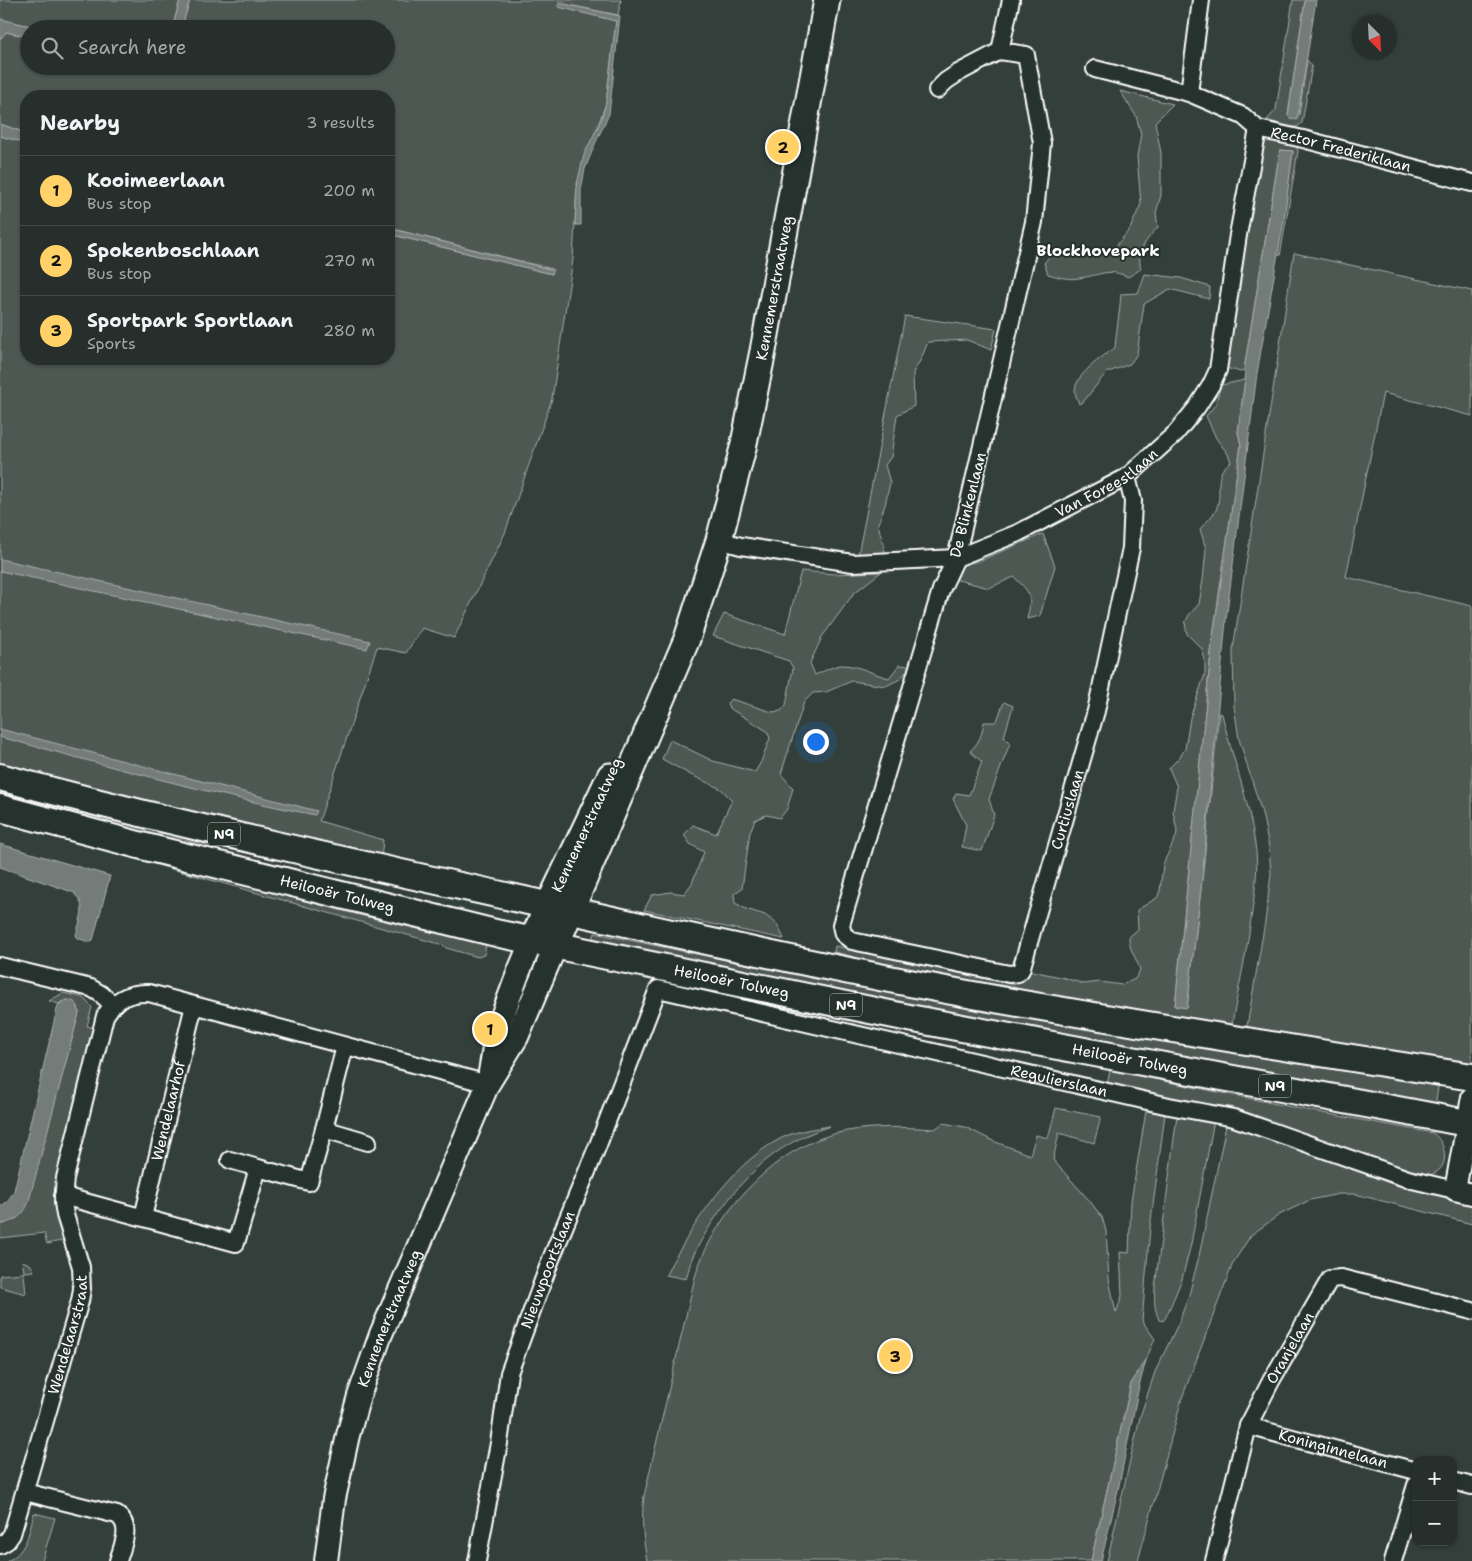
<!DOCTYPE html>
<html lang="en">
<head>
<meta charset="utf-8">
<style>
	body { margin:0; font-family:"Shantell Sans",sans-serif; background:#323b38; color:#f1f3f6 }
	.controls { position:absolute; right:15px; bottom:15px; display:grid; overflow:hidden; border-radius:10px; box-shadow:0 1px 4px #0004 }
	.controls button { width:45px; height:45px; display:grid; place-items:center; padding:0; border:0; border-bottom:1px solid #424a48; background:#262f2c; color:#f1f3f6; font:25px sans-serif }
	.compass { position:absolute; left:1352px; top:15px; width:45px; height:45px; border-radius:50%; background:#262f2c; box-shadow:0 1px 4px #0004; rotate:156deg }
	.you { position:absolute; left:815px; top:741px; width:18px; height:18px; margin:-12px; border:4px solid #fff; border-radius:50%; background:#1a73e8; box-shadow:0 0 0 8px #1a73e833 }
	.badge { display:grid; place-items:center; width:32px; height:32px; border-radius:50%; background:#ffd166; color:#111; font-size:16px; font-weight:700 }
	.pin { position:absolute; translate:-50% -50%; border:2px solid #fff; box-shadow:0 1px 5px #0006 }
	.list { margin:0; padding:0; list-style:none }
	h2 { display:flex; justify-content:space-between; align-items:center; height:65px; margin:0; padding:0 20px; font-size:21px }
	h2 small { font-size:16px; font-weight:400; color:#a4a9a9 }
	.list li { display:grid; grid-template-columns:32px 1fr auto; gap:15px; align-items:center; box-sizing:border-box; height:70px; padding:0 20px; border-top:1px solid #424a48 }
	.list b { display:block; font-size:19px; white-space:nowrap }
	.list p { margin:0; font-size:16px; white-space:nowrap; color:#a4a9a9 }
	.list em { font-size:16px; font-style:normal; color:#a4a9a9 }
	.icon { flex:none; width:28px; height:28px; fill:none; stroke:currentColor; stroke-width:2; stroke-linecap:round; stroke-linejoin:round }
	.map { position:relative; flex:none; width:1472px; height:1561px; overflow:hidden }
	.search { position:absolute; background:#262f2c; box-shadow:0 1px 4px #0004; left:20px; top:20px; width:375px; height:55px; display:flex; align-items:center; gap:12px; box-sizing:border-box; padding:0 18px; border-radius:28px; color:#a4a9a9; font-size:19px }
	.panel { position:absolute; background:#262f2c; box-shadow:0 1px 4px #0004; left:20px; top:90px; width:375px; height:275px; border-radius:20px }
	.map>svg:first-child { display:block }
	.green { fill:#4d5853; stroke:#a6aca9 }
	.water { fill:#737b78; stroke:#abb0ae }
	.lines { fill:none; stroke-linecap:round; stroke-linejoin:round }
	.minor-casing { stroke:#fff; stroke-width:20 }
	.tertiary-casing { stroke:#fff; stroke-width:24 }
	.secondary-casing { stroke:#fff; stroke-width:26 }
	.primary-casing { stroke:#fff; stroke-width:29 }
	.trunk-casing { stroke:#fff; stroke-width:30 }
	.minor { stroke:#26332d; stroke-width:16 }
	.tertiary { stroke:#26332d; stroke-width:20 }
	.secondary { stroke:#26332d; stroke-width:22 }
	.primary { stroke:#26332d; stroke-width:25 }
	.trunk { stroke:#26332d; stroke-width:26 }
	.labels { text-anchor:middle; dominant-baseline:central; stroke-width:4; stroke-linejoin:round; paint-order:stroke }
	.shield { fill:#26332d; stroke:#bec2c0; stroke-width:1 }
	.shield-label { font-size:14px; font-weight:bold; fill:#fff }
	.street-label { font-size:15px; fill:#fff; stroke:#26332d }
	.neighbourhood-label { font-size:16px; font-weight:bold; fill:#fff; stroke:#26332d }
</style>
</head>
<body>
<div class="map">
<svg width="1472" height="1561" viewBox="0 0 1472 1561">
	<rect width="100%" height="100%" fill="#333f3a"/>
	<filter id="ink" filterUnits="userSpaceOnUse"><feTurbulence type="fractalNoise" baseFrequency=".02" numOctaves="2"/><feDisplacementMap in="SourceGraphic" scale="10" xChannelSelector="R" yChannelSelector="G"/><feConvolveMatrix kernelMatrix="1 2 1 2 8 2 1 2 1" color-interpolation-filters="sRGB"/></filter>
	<g filter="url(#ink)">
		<path class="green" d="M0,0H180L172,29H43L0,19Z
			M190,0H621L618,15L559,3L558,6L616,21L606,103L577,184L573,259L552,399L505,533L454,638L422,628L406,653L377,647L319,821L383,840L381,859L178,814L134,797L41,774L14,773L0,769V136L26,143V359H389V234L552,274V269L389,228V96H26V133L0,124V39L6,32L29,37V66H386V29H181Z
			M1293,0H1305L1288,115H1299L1307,60L1312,66L1302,123L1297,127H1288L1267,120L1276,110Z
			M1120,91L1173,104L1155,122L1161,153V195L1156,213L1158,227C1146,240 1136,252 1141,269L1128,277C1107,267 1100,276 1079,278C1068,280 1058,277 1048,274L1044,263L1050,256L1057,251L1087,256L1116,246L1130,229L1141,204L1137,156L1141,134L1136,116Z
			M1268,139L1297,146L1298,151L1280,256L1277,254L1293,151L1280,150L1244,370L1241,372L1226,368L1242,256L1262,147Z
			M1294,253L1472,291V416L1383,393L1346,577L1472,606V1067L1246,1032L1265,922L1271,874L1269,847L1262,813L1239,739L1234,706L1233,649Z
			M1145,274L1181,278L1210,287L1209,299L1170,289L1144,304L1137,354L1130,364L1106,373L1084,401L1079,404C1078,400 1075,395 1075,392C1074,375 1103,356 1115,348C1116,330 1120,313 1121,294L1138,293Z
			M905,316L996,329L991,350L967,340L928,342L921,359L913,373L914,406L897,415L891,457L885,465L890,483L885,505L878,524L886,555H858Z
			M1245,380L1238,432L1241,445L1212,643L1175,1006L1187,1008L1202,880L1219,713L1222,714C1232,758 1249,799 1255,844C1259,867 1255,889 1252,912C1247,952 1238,990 1231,1029L963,983L834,952L835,946L1014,985L1023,980L1027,970L1065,978L1084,984L1100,982L1122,985L1135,979L1140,970C1137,959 1128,948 1129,937L1138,929L1137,910L1157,898L1160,891L1163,864L1176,837L1177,831L1173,811L1177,787L1169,768L1180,757L1185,749L1190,718L1205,674V661L1202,649L1187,634L1185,623L1189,615L1199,604L1203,580L1206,549L1200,529C1205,523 1212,517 1216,510C1224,492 1211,474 1231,462L1228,454L1216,438L1206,416L1215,405L1221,385Z
			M1043,534L1055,566L1040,616L1027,619C1032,596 1032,594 1014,577L989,588L954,579L958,566L979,561Z
			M801,571L834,574L881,572L854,593L822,637L810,663L815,675C823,672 834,665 842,665C858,665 873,674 889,678L899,665L911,666L900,679L886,686L852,681L826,692L813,693L804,702L781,774L793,788L787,809L780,818L766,815L755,820L750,832L742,888L734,894L735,903L746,909L765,915L777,924L784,939L644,910L652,895L671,892L684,894L692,883L704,852L690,844L684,835L693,825L716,834L732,800L721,789L689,774L662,759L670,740L713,761L755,772L761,762L770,738L767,731L729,708L727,703L731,699L772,712L781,711L786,705L793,668L789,661L713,636L724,614L785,634Z
			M1004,702L1013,706L1004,737L1010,743L989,799L994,815L982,851L962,847L966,825L953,799L956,793L969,795L982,762L970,751C979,743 982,735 984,722H995L998,718Z
			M0,784L292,861L113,827L0,798Z
			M0,821L363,916L486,945L484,955L478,957L446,948L443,945Z
			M595,933L812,978L1439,1081L1435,1107L591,943Z
			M63,993L82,997L92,1007L87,1026L94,1028L57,1174C53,1198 55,1218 65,1240L47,1244L44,1233L0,1238V1224H5L36,1170L79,1013L78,1006L62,1001L59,1004L49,1001Z
			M1110,1070L1306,1110L1433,1133C1447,1144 1451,1169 1430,1175C1423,1177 1413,1174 1406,1174L1230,1107L1162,1098L1107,1086Z
			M1056,1108L1101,1117L1094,1143L1059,1133L1053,1160L1089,1200L1102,1217L1106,1231L1109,1279L1116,1313L1122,1296L1120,1252L1129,1253L1131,1201L1146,1111L1165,1114L1150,1228L1142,1321L1155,1339L1147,1357L1131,1384L1091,1561H647C643,1539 641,1519 644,1496L695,1277C698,1268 701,1258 706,1249C732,1195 787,1141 847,1131C876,1126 906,1127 935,1129L943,1123L965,1127L993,1141L1030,1155L1036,1135L1048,1138Z
			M1177,1115L1214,1120L1191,1244L1182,1279L1166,1317L1163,1321L1159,1320C1154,1308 1154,1299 1155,1287Z
			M1227,1121L1392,1184L1472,1204V1224L1355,1194H1339L1310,1200L1279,1215L1251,1235L1233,1263L1182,1398L1138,1561H1107L1140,1417L1155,1372L1179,1322L1189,1295L1199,1256Z
			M830,1126C809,1133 786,1144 769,1158C740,1180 713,1218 696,1250C691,1259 689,1269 686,1279L666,1275C670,1265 676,1256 681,1248C704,1208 737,1162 778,1140C793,1131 812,1129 830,1126Z
			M22,1261L30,1264L34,1271L25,1272L24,1274L26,1294L0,1287V1275L23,1273L24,1271Z
			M34,1513L55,1518L42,1561H7C27,1552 29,1532 34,1513Z"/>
		<path class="water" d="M180,0H190L181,29H172Z
			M1305,0H1316L1297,120L1290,118L1288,116Z
			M559,3L620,16L609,114L595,144L585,169L581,190V225H575L577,184L584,155L601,120L606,103L616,21L558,7Z
			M0,19L43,29H29V37L6,32L0,39Z
			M0,124L26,133V143L0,136Z
			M1280,150L1293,151L1284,219L1257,373L1226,620L1202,880L1187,1008L1175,1006L1212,643L1241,445L1238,432L1246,372L1244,370Z
			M389,228L553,270L552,274L389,234Z
			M0,559L370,641L367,649L0,571Z
			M0,729L317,811L315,815C209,794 105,765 0,737Z
			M0,844L110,876L93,940L89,942L77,938L76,935C79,922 88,904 75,895V893L0,867Z
			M66,1000C75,1000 78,1004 79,1013L28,1204C22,1217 14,1222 0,1224V1207L8,1201L14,1191L58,1005Z
			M1147,1357L1139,1386L1118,1490L1101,1561H1091L1131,1384Z"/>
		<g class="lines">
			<defs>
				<g id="minor">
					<path d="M1000,51L1011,0"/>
					<path id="s1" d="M1095,69L1189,93L1243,116L1258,129L1303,139L1472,183"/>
					<path id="s2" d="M937,90L946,81L958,73L1000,51L1026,55L1042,143L1034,222L956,558L941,590L841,925L843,934L852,941L1009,974L1018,973L1021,970L1096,711L1131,548L1133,501L1127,477"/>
					<path d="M1189,93L1201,0"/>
					<path id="s3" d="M719,540L741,546L853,563L956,558L1018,533L1127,477L1176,433L1197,407L1211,385L1218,370L1238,235L1258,129"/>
					<path d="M0,966L91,988L101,994L112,1004"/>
					<path d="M324,1129L368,1142"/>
					<path d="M258,1168L309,1182L324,1129L345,1046"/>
					<path d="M63,1196L236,1243L258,1168L230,1160"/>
					<path id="s4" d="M143,1217L194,1005"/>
					<path id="s5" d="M1248,1426L1416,1471"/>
					<path d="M1453,1481L1472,1486"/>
					<path d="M25,1492L117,1515C133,1526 122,1546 118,1561"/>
					<path id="s6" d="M0,1545L7,1541L12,1534L80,1301L82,1289L81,1267L65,1215L63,1202L65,1178L105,1016C115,999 129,992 149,993L488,1084"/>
					<path id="s7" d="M477,1561L499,1443L509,1373L551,1259L598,1145L658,989L1169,1106L1234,1118L1408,1179L1455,1190"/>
					<path id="s8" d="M1214,1561L1248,1426L1271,1381L1330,1279L1341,1278L1472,1311"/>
					<path d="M1393,1561L1416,1485"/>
				</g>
				<path id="tertiary" d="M1472,1097L1455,1190L1472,1194"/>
				<g id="secondary">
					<path d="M490,1072L497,1030L519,971L532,940"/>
					<path id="s9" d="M326,1561L334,1499L348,1435L359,1396L381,1334L488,1084L517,1037L556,945"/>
				</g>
				<g id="primary">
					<path d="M532,940L610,776"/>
					<path id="s10" d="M556,945L687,639L719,540L743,448L763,351L827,0"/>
				</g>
				<g id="trunk">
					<path d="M0,777C170,823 342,860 515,898C674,934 834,970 995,999C1154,1027 1313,1052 1472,1077"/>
					<path id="s11" d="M0,808L146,847L500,934L909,1018L1472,1124"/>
				</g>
			</defs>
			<use href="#minor" class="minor-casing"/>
			<use href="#tertiary" class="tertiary-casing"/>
			<use href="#secondary" class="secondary-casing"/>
			<use href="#primary" class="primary-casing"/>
			<use href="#trunk" class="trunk-casing"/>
			<use href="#minor" class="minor"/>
			<use href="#tertiary" class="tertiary"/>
			<use href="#secondary" class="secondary"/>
			<use href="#primary" class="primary"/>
			<use href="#trunk" class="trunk"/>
		</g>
	</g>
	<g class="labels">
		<g class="shield">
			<rect x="208" y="822.5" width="32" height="23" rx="4"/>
			<rect x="830" y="993.5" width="32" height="23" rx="4"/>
			<rect x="1259" y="1074.5" width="32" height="23" rx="4"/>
		</g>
		<g class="shield-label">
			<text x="224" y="834">N9</text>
			<text x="846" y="1005">N9</text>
			<text x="1275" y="1086">N9</text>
		</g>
		<g class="street-label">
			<text stroke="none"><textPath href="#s1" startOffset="261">Rector Frederiklaan</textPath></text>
			<text stroke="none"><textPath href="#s10" startOffset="695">Kennemerstraatweg</textPath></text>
			<text stroke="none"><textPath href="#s3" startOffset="408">Van Foreestlaan</textPath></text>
			<text transform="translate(968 505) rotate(-76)">De Blinkenlaan</text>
			<text stroke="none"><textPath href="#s2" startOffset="1361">Curtiuslaan</textPath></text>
			<text transform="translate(587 825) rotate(-65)">Kennemerstraatweg</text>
			<text stroke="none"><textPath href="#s11" startOffset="348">Heilooër Tolweg</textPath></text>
			<text stroke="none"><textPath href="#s11" startOffset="752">Heilooër Tolweg</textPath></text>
			<text stroke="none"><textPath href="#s11" startOffset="1158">Heilooër Tolweg</textPath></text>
			<text stroke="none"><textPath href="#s7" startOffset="1014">Regulierslaan</textPath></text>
			<text stroke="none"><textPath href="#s4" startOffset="109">Wendelaarhof</textPath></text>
			<text stroke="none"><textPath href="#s7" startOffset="301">Nieuwpoortslaan</textPath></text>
			<text stroke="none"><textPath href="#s9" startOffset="252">Kennemerstraatweg</textPath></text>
			<text stroke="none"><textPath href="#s6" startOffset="224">Wendelaarstraat</textPath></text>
			<text stroke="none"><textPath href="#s8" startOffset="228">Oranjelaan</textPath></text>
			<text stroke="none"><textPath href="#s5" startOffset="88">Koninginnelaan</textPath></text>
		</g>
		<g class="neighbourhood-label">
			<text x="1098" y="250">Blockhovepark</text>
		</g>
	</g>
</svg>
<div class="controls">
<button>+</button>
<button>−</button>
</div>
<svg class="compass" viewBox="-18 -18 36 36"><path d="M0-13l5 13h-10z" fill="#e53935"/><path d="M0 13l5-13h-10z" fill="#a4a9a9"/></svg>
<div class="you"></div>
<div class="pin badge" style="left:490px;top:1029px">1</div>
<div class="pin badge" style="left:783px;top:147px">2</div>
<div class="pin badge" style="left:895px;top:1356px">3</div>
<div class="search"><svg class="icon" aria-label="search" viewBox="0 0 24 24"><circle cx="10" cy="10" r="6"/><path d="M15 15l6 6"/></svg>Search here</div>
<section class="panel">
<h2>Nearby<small>3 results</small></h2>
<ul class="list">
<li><span class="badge">1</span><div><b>Kooimeerlaan</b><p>Bus stop</p></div><em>200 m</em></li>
<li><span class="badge">2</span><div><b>Spokenboschlaan</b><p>Bus stop</p></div><em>270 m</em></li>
<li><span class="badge">3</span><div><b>Sportpark Sportlaan</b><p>Sports</p></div><em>280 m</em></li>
</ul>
</section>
</div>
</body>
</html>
